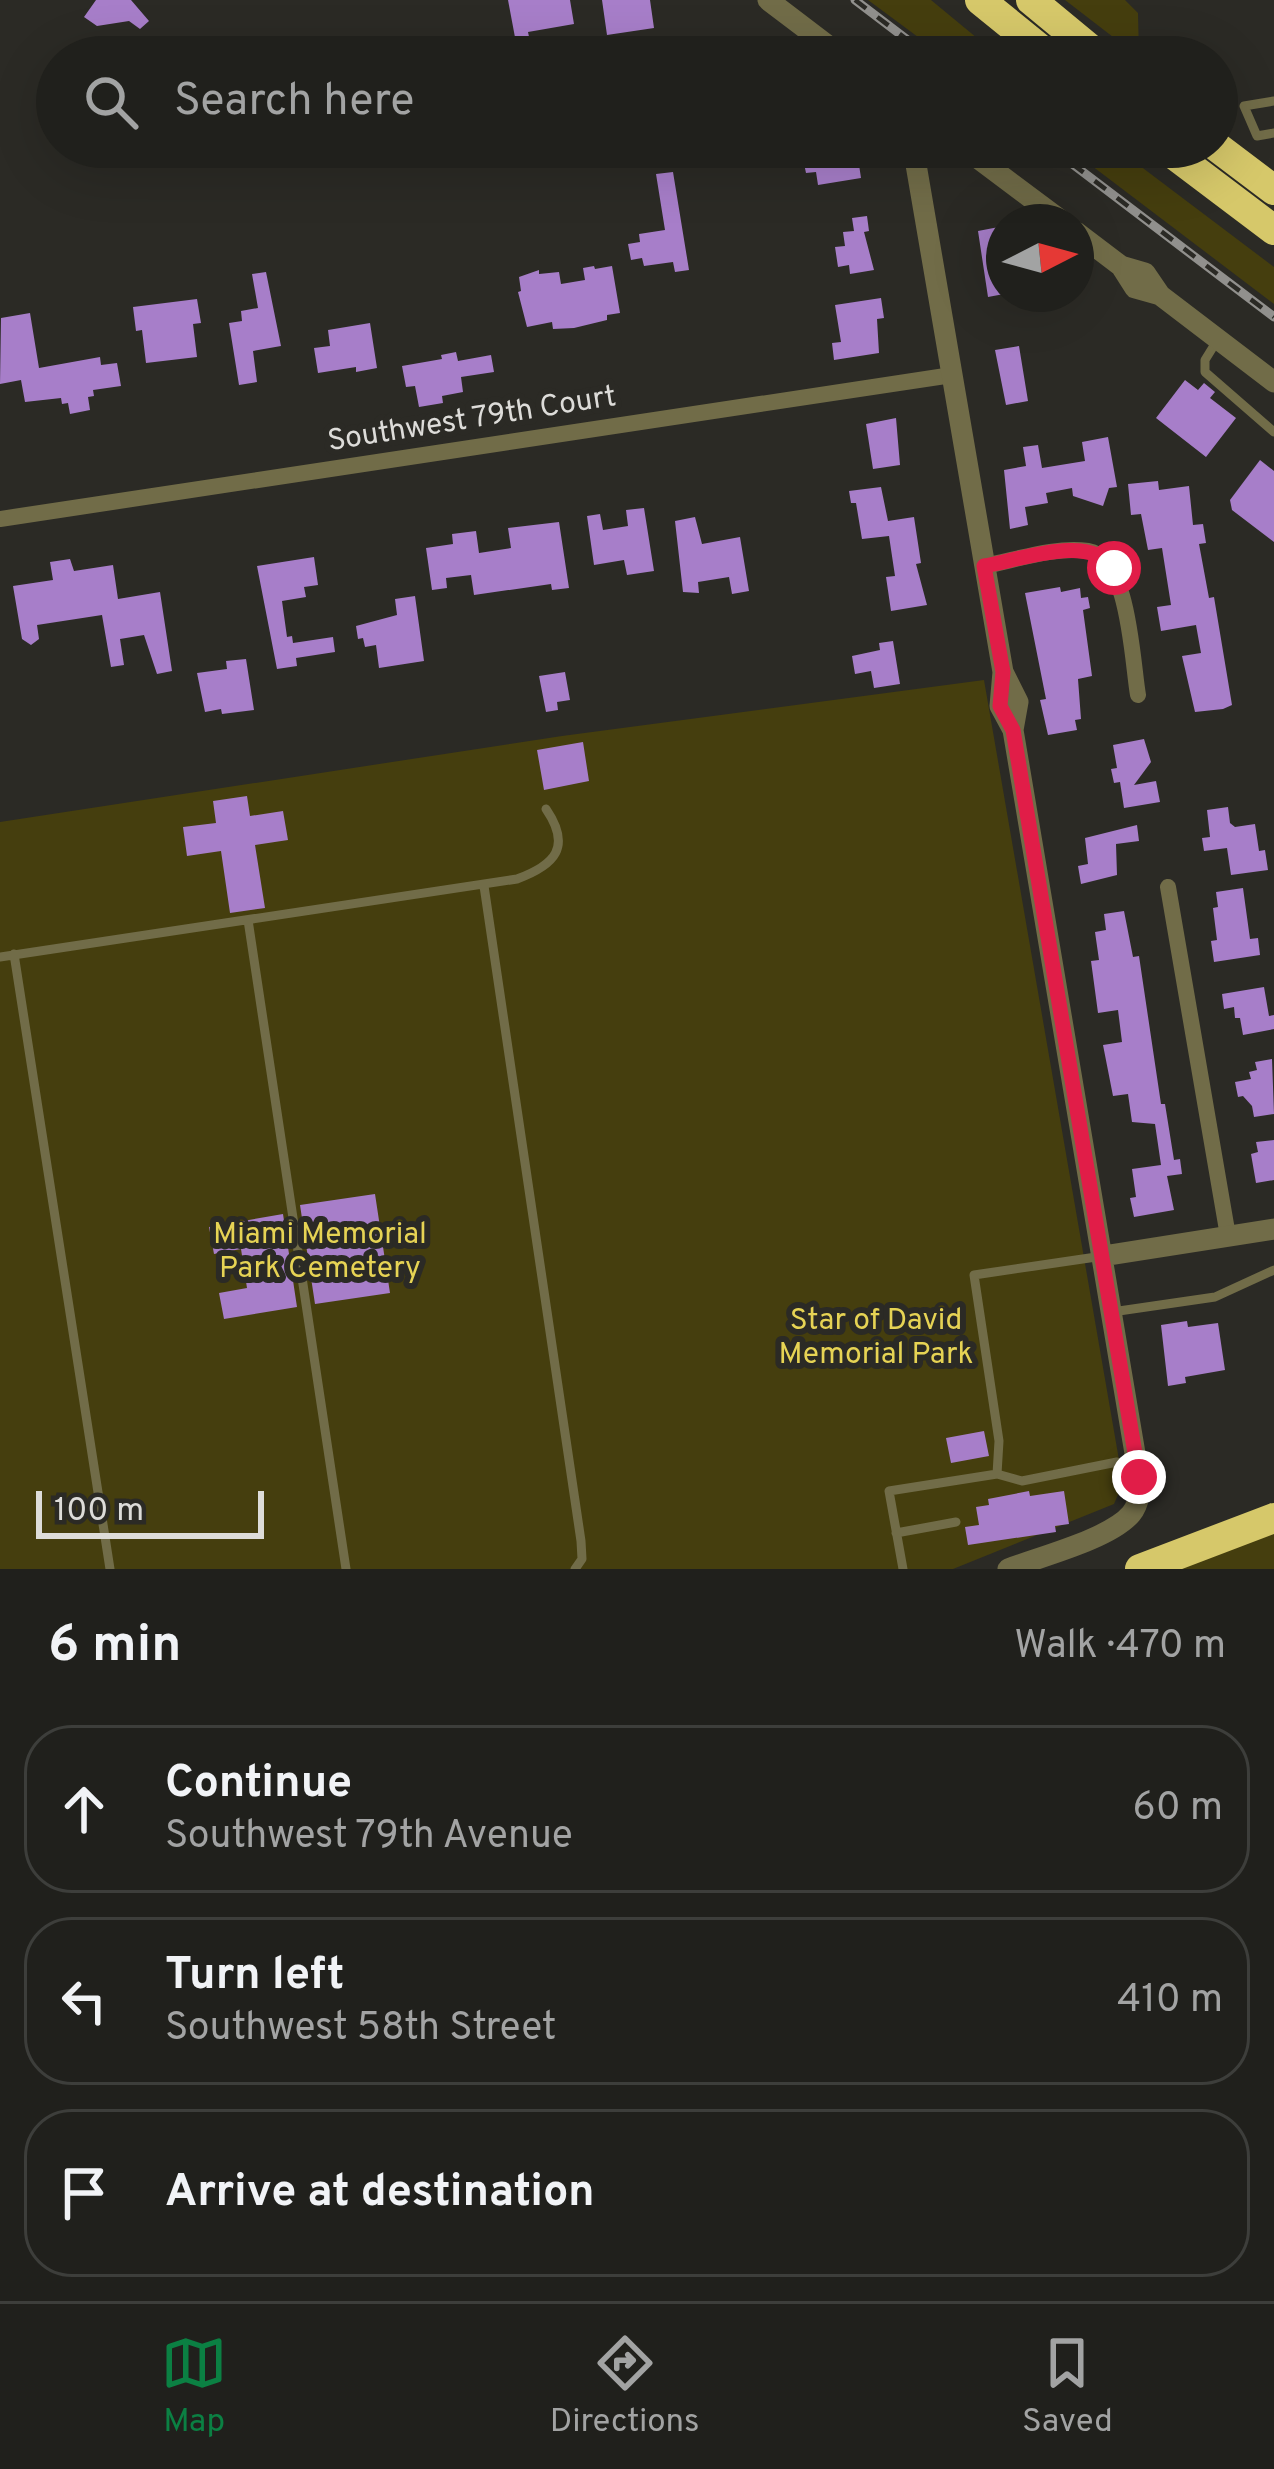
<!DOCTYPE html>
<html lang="en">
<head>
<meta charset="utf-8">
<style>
	body { margin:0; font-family:Overpass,sans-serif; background:#282825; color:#f1f3f6 }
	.compass { position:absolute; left:986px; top:204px; width:108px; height:108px; border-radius:50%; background:#20201c; box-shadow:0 12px 48px #0002; rotate:84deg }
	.scale { position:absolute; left:36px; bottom:30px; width:228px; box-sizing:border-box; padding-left:12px; border:6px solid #dddcd9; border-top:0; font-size:33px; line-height:42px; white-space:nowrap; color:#dddcd9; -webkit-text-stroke:9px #2b2a25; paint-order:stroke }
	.stop { position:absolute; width:36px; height:36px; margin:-27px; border:9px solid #e11d48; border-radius:50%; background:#fff }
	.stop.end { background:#e11d48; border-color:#fff; box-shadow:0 3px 12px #0008 }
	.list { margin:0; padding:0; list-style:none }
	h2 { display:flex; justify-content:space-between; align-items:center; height:156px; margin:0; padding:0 48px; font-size:51px }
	h2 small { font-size:39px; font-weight:400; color:#a2a3a3 }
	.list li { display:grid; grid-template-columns:78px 1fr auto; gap:36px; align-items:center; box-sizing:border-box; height:168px; margin:0 24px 24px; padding:0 24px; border:3px solid #3d3e3b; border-radius:48px }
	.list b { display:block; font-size:45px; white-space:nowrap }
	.list p { margin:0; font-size:39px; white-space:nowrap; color:#a2a3a3 }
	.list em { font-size:39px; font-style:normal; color:#a2a3a3 }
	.icon { flex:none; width:66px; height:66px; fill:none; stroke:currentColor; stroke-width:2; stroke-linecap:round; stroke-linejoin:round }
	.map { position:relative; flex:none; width:1274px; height:1569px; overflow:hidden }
	.search { position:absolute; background:#20201c; box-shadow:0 12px 48px #0002; left:36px; right:36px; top:36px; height:132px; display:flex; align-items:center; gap:30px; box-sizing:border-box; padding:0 42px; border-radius:66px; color:#a2a3a3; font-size:45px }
	.sheet { height:732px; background:#20201c }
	nav { display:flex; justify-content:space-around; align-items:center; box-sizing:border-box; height:168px; border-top:3px solid #3d3e3b; background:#20201c; font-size:33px; color:#a2a3a3 }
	nav a { display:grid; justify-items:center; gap:6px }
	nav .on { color:#0b8043 }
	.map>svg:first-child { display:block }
	.green { fill:#453e0e }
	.building { fill:#a77ec9 }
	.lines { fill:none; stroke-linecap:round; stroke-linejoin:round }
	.service { stroke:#716c48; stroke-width:9 }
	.minor { stroke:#716c48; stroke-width:16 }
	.tertiary { stroke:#716c48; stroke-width:21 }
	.motorway { stroke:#d6c86a; stroke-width:30 }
	.rail-casing { stroke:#91908d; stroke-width:9 }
	.rail { stroke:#2b2a25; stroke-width:4.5; stroke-dasharray:14; stroke-linecap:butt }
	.route { stroke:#e11d48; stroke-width:15 }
	.labels { text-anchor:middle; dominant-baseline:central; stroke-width:12; stroke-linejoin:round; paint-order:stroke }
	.street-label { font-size:30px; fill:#dddcd9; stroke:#2b2a25 }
	.park-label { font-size:30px; fill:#e6d354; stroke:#2b2a25 }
</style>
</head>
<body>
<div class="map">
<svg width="1274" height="1569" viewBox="0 0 1274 1569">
	<rect width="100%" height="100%" fill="#2b2a25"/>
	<path class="green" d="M868,0H931L1000,57H945Z
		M1065,0H1125L1138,13L1139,57Z
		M1067,147H1115L1274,267V304Z
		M984,680L1123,1483L1114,1504L953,1569H0V822L562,736Z
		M1274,1526V1569H1162Z"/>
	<path class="building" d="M96,0H131L149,21L140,29L129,21L97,26L84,17Z
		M508,0H570L574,24L528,32L531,46L517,48Z
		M602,0H650L654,28L607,35Z
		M814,147H840L843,161L858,158L861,178L818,185L816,172L806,173L802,154L815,152Z
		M673,172L689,270L675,272L673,262L644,266L642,258L631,260L628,244L640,242L639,234L665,230L656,174Z
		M867,216L869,231L864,232L874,270L850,274L849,265L838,267L835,247L845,246L843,232L854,231L852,218Z
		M1004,226V294L988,297L978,231Z
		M594,266L595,269L612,266L620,313L607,315V320L574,328L553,329L552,322L527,327L518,292L521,291L519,277L539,270V274L559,272L561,284L585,280L583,268Z
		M266,272L281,346L253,351L257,382L239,385L229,323L242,321L241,311L258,308L252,274Z
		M881,298L884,318L877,319L879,353L834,360L832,343L841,342L835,305Z
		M197,299L201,323L193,324L197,357L146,363L142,330L136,331L133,307Z
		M30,313L39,368L100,357L101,365L117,363L121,386L93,390L94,396L88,397L90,410L70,414L68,403L62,404L61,398L25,402L21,380L0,384L1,318Z
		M370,323L377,368L356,372V367L318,373L314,348L330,346L328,330Z
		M1019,346L1028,401L1006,405L995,350Z
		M456,352L458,361L491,355L494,372L461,377L463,392L442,396L443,403L419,407L415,386L406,387L402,366L442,359L441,355Z
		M1185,380L1198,390L1204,383L1215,392L1210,398L1236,418L1206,457L1156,418Z
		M896,418L900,465L873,469L866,424Z
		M1108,437L1117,487L1109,488L1103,506L1073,496L1072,488L1046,493L1048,503L1025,507L1028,525L1010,529L1004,470L1026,466L1023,447L1038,445L1042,468L1085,461L1082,442Z
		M1260,460L1274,471V542L1232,510L1230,500Z
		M1158,481L1159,490L1189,486L1193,525L1203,524L1206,543L1199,544L1209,598L1214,597L1232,705L1223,709L1195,712L1182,656L1201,653L1196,625L1161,631L1157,607L1171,605L1162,548L1148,550L1141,514L1131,515L1128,484Z
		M881,487L888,521L914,517L921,563L916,564L927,605L891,611L886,577L895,576L889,536L862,539L856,503H851L849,491Z
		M644,508L654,571L627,575L624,560L594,565L587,516L600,514L603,530L628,526L626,510Z
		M695,517L702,544L740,537L749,591L732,594L729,577L698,582L699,593L683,592L675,521Z
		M559,522L569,588L552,590L551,584L474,595L471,575L446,578L447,588L432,590L426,548L453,544L452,534L476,531L479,553L511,548L508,528Z
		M314,557L318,585L304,587L306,597L282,601L287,637L292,636L293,643L333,637L335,652L296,658L297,666L277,669L257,566Z
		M70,559L74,571L113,565L118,599L160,592L172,671L157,674L144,635L120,639L124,665L111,667L102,615L37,625L39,639L31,645L22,639L13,586L53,580L50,562Z
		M1060,587L1061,592L1080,588L1081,598L1088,597L1090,608L1083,610L1092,676L1078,679L1081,719L1075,720L1077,730L1048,735L1040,700L1046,699L1025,593Z
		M415,596L424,661L379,668L376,645L365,647L363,638L358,639L356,626L397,615L395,599Z
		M893,641L900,684L874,688L871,671L855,674L852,656L880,650L879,643Z
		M246,659L254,710L222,714L221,709L205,712L197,673L227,669L226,661Z
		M565,672L570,700L557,702L558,710L546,712L539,676Z
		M1144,739L1151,762L1134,785L1156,781L1160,802L1124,808L1120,782L1114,783L1111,769L1117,768L1113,745Z
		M583,742L589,781L544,790L537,750Z
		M247,796L250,816L283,811L288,840L255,845L265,908L230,913L221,851L187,856L183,827L216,823L213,801Z
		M1228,807L1230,823L1235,827L1255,824L1259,851L1265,850L1268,870L1231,875L1227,848L1204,851L1202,838L1210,837L1207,810Z
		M1137,825L1139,841L1116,844L1117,875L1081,884L1078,866L1088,864L1085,838Z
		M1243,888L1250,939L1258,938L1260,955L1214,962L1211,941L1217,940L1213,908L1218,907L1216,892Z
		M1124,911L1133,957L1139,956L1161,1104H1165L1174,1160L1180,1159L1182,1174L1167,1176L1174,1210L1134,1217L1130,1198L1136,1197L1132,1169L1161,1165L1155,1124L1132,1122L1128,1094L1113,1096L1103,1045L1122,1042L1118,1010L1098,1013L1091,961L1099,960L1095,932L1106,930L1104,914Z
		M1264,987L1269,1016L1274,1015V1029L1243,1035L1240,1018H1235L1234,1007L1224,1009L1222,994Z
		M1272,1059L1274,1114L1254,1117L1252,1106L1243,1096L1238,1097L1235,1082L1251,1079L1249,1072L1257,1070L1255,1062Z
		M1274,1140V1180L1256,1183L1251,1154L1258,1152L1256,1142Z
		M375,1194L390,1293L315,1304L300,1205Z
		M283,1214L297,1307L224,1319L219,1293L247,1288L241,1249L214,1254L209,1227Z
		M1187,1321L1188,1327L1218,1323L1225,1370L1185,1377L1186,1383L1168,1386L1161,1325Z
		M984,1431L989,1456L951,1463L946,1438Z
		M1029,1491L1030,1496L1064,1491L1069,1524L1055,1526L1056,1532L968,1545L965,1527L979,1525L976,1507L989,1505L988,1499Z"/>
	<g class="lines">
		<path class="service" d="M1274,101L1244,106L1257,136L1274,133
			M1218,339L1205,360V372L1274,432
			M484,886L581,1541L582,1559L575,1569
			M248,920L346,1569
			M14,954L110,1569
			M0,957L517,879C555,865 572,847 546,809
			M1112,1312L1215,1297L1274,1270
			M997,1474L1022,1481L1117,1462
			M896,1533L956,1522
			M903,1569L889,1491L997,1474L999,1441L974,1275L1103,1256"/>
		<path class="minor" d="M0,519L952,375
			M984,566C1016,560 1056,546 1088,551C1129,557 1132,660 1138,695
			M1168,887L1228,1236"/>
		<path class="tertiary" d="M768,0L843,57
			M913,147L1003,672L1000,706L1013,730L1139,1477C1140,1490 1140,1503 1131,1514C1110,1539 1039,1557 1008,1569
			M963,147L1063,222
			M1076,232L1121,266L1135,288L1160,295
			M1121,266L1145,273L1160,295L1274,382
			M1003,672L1018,702L1013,730
			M1103,1256L1274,1229"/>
		<path class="motorway" d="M980,0L1050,57
			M1031,0L1100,57
			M1164,147L1274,230
			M1217,147L1274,190
			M1140,1569L1274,1518"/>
		<defs>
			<path id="rail" d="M855,0L930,57
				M1050,147L1274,317"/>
		</defs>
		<use href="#rail" class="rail-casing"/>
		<use href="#rail" class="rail"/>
	</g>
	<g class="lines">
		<path class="route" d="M1114,568C1089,533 1020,560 984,566L1003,672L1000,706L1013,730L1139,1477"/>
	</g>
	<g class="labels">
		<g class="street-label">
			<text transform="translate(472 420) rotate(-9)">Southwest 79th Court</text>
		</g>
		<g class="park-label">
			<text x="320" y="1235">Miami Memorial<tspan x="320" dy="34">Park Cemetery</tspan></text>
			<text x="876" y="1321">Star of David<tspan x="876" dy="34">Memorial Park</tspan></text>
		</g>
	</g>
</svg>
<svg class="compass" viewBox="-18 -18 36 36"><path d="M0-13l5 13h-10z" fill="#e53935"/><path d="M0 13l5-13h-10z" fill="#a2a3a3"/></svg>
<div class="scale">100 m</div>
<div class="stop" style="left:1114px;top:568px"></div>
<div class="stop end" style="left:1139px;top:1477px"></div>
<div class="search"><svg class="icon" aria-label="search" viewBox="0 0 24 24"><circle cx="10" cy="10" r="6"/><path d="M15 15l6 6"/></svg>Search here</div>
</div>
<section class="sheet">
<h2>6 min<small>Walk · 470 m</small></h2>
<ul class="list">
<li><svg class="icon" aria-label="ahead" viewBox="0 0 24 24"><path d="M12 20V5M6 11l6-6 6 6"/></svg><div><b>Continue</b><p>Southwest 79th Avenue</p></div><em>60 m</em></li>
<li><svg class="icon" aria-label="left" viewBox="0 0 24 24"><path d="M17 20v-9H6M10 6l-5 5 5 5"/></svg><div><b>Turn left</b><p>Southwest 58th Street</p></div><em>410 m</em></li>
<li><svg class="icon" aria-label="arrive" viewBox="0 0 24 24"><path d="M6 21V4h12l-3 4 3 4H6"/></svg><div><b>Arrive at destination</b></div></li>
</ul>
</section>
<nav>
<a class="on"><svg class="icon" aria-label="map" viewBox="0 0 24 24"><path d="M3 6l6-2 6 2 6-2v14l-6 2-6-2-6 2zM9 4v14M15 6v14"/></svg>Map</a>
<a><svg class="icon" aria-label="directions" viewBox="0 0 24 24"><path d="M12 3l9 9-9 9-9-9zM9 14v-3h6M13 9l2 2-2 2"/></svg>Directions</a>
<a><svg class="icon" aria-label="saved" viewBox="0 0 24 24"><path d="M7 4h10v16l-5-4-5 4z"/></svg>Saved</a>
</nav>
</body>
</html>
